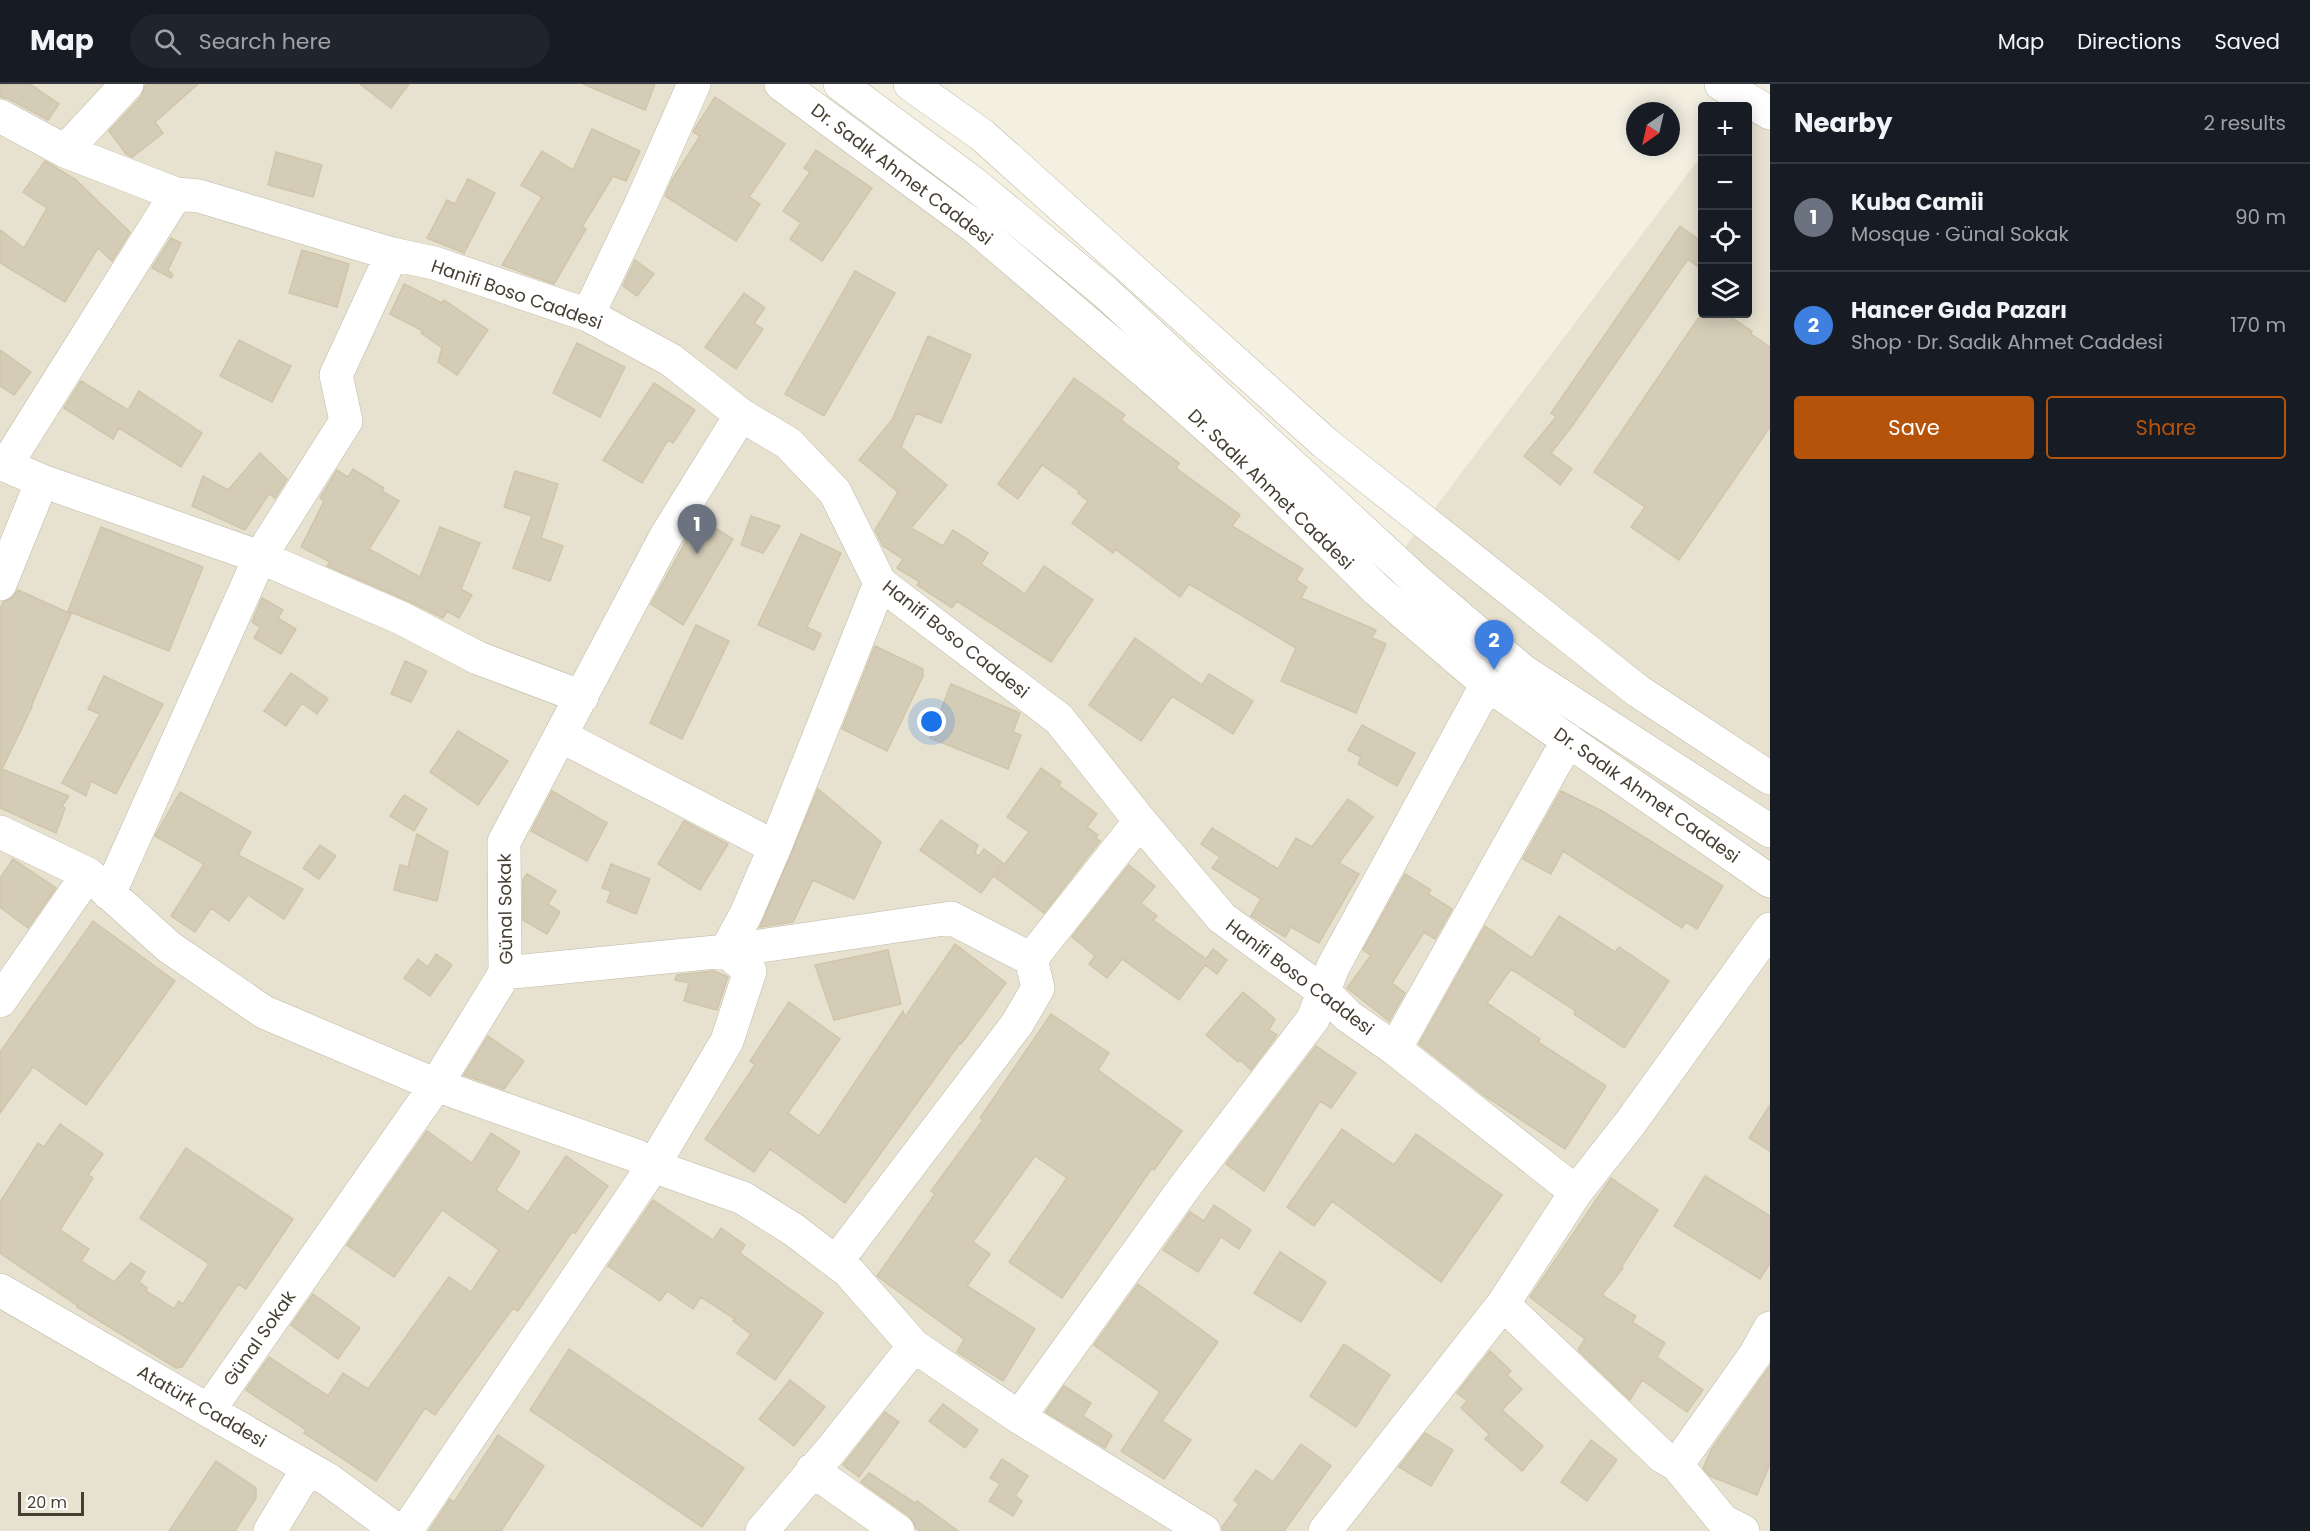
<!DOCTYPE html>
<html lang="en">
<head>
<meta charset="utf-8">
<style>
	body { margin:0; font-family:Poppins,sans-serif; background:#20242c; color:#f1f3f6 }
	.controls { position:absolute; right:18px; top:18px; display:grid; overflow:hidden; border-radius:6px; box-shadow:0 3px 15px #0003 }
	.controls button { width:54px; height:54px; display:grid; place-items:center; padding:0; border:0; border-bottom:2px solid #363941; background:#171b24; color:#f1f3f6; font:30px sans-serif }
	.compass { position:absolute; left:1626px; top:18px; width:54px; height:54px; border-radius:50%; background:#171b24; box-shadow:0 3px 15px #0003; rotate:214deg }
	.scale { position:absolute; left:18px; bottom:15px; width:66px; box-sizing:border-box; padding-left:6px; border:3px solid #453f32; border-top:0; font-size:16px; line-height:21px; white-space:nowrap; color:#453f32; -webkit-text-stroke:4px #fff; paint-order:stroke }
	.you { position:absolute; left:932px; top:638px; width:21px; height:21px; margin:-15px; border:4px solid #fff; border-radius:50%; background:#1a73e8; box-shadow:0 0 0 9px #1a73e833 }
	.badge { display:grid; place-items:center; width:39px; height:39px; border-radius:50%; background:#b45309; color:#fff; font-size:20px; font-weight:700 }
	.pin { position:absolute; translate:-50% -50px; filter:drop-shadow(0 2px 3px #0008) }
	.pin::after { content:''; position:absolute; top:32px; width:21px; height:18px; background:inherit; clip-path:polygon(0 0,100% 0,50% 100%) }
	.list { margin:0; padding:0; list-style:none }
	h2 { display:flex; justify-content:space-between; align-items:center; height:78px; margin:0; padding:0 24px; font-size:26px }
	h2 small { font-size:20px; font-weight:400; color:#9ea1a6 }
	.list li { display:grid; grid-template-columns:39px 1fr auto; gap:18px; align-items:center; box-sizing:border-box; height:108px; padding:0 24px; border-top:2px solid #363941 }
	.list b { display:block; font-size:22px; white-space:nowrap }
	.list p { margin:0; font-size:20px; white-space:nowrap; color:#9ea1a6 }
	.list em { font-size:20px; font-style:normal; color:#9ea1a6 }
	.actions { display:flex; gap:12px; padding:18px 24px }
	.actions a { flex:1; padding:14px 0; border:2px solid #b45309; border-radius:6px; text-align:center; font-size:21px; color:#b45309 }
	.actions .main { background:#b45309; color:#fff }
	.icon { flex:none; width:33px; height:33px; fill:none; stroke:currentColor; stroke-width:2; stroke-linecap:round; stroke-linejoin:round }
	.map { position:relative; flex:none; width:1770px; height:1447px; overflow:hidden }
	header { display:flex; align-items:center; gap:36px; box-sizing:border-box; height:84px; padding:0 30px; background:#171b24; border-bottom:2px solid #363941 }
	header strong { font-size:28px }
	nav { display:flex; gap:33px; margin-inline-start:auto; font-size:21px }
	.search { width:420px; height:54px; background:#20242c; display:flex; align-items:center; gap:15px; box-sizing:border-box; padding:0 21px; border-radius:33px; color:#9ea1a6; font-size:22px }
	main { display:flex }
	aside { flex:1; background:#171b24 }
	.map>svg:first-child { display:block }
	.residential { fill:#e7e2d0 }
	.building { fill:#d5ccb7; stroke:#d0c5aa; stroke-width:1.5 }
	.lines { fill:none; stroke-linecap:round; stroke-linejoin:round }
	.minor-casing { stroke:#bfb8a4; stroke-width:34 }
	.minor { stroke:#fff; stroke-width:33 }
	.labels { text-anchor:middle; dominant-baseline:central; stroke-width:4.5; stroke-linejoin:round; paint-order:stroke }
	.street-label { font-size:18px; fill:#453f32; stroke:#fff }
</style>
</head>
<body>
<header>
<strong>Map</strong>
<div class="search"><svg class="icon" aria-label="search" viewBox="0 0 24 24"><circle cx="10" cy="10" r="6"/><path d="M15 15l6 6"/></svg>Search here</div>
<nav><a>Map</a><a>Directions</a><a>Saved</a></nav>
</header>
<main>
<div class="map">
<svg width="1770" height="1447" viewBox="0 0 1770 1447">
	<rect width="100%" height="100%" fill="#f3f0e2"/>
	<path class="residential" d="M0,0H808L1078,202L1375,503L1702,71V230H1748V22L1770,30V1447H0Z"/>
	<path class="building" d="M0,0H30L59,20L48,36L9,15L0,13Z
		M146,0H198L155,38L163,49L132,73L126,70L109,47L141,13Z
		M360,0H409L391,24Z
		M583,0H655L645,26Z
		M715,13L785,60L749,113L760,120L736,157L665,112L672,96L700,52L693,48L696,43Z
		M592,45L640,67L626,97L613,92L582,143L586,145L554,200L502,181L542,113L521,101L542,67L573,86Z
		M816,66L872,104L822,177L790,155L801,139L783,127L810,88L804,84Z
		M276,68L322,81L313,113L268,101Z
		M45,77L75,95L130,148L112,177L98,164L65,218L0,179V146L24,164L47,124L23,108Z
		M468,95L495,109L464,169L427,154L447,116L455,120Z
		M1680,142L1702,158V186L1688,175L1572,342L1551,369L1572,385L1560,401L1524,372L1556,333L1551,329Z
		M171,154L181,159L168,186L173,191L171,194L152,184Z
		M302,166L349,180L337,223L289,209Z
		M635,176L654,190L637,212L623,202Z
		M855,187L895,209L824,332L785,310Z
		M404,200L442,219L444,216L488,246L457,291L438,278L442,264L421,249L423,247L390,230Z
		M744,209L765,224L754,239L763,245L736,285L705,263Z
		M1701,230H1726L1752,247L1751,250L1770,263V343L1679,476L1631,443L1645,423L1594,388Z
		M928,252L971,271L941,339L916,329L901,363L947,401L911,444L943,462L953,446L988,469L981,480L1025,510L1044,482L1093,516L1051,578L957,517L952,524L917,501L920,498L897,484L903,475L883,462L875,446L898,408L859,376L892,336Z
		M239,256L291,282L272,318L220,292Z
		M577,259L625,283L600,333L553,309Z
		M0,266L31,288L14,311L0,302Z
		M1074,294L1125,331L1121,336L1179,379L1176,384L1240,431L1232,442L1303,485L1296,496L1307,503L1301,514L1376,546L1372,554L1386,560L1356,629L1281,597L1296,564L1189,500L1180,513L1115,465L1113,469L1072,439L1088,417L1078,409L1079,407L1042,381L1018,415L998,400Z
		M81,297L128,326L139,307L202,349L181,383L119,344L113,355L64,324Z
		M654,299L695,326L673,359L668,356L642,399L603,376Z
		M260,369L287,395L275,414L269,410L245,446L192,422L203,392L228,406Z
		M353,385L384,404L382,407L399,417L369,465L420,493L440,443L480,459L461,505L472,511L459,534L447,527L443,534L408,517L327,482L330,478L301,463L324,417L320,414L337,386L348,393Z
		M515,387L558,400L541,454L563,462L550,497L513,484L532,432L504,423Z
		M751,432L780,442L763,469L741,461Z
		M699,434L733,455L683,541L651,520Z
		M101,443L203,483L169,567L68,527Z
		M801,450L841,469L807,543L821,550L814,566L758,541Z
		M18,506L71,530L31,623H32L2,685L69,712L62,722L65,724L56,749L0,724V526L3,518L12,514Z
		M262,514L283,526L278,534L296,545L281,570L254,554L260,543L252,538Z
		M696,541L729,557L682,655L650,639Z
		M1135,554L1202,601L1209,590L1253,617L1233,650L1172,612L1141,657L1089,621Z
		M875,562L923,585V592L887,667L842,645Z
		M405,577L427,587L411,618L391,610Z
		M291,589L328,615L317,630L302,619L286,642L264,627Z
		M104,592L163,620L116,710L91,697L86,712L62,699L100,630L88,625Z
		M951,600L1020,629L1013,648L1021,651L1008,685L930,654Z
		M1362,641L1415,669L1397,702L1358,680L1361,673L1348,666Z
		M458,647L508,677L478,721L430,688Z
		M1041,684L1061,698L1059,702L1097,730L1087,743L1098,751L1096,754L1100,757L1044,829L995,793L1029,748L1007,733Z
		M818,705L881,758L854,815L813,796L793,838L760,843Z
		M552,707L607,739L587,777L531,747Z
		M1561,707L1602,727L1723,802L1697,845L1686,838L1682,844L1563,767L1551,790L1523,775Z
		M180,708L251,748L238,771L303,805L284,835L248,811L229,837L211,824L195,848L171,832L204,780L155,752Z
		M404,711L427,725L414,747L390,732Z
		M1348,715L1373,733L1339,779L1359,790L1319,859L1291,843L1285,853L1251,832L1261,815L1212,784L1220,773L1201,760L1212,744L1278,785L1296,754L1312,763Z
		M941,736L978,761L975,769L979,772L984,765L1003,779L981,809L920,766Z
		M684,737L728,760L700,806L658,780Z
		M417,750L448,768L437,817L394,806L400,781L408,783Z
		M320,761L336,772L319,795L303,784Z
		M13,775L56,804L28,844L0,823V794Z
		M611,780L650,795L636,830L607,818L611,807L602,804Z
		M1129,781L1155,802L1141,819L1157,832L1153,836L1206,875L1213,865L1227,876L1217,890L1205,881L1179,916L1122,875L1107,894L1089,880L1095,872L1072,853Z
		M527,790L556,807L548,820L560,828L547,850L523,836V796Z
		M1405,790L1431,806L1428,810L1452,825L1435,855L1424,848L1392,899L1405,909L1389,937L1347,904L1371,871L1363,866Z
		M1559,832L1615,868L1619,863L1669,897L1624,964L1574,930L1576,927L1511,885L1487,919L1540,955L1538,958L1606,1002L1565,1065L1485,1012L1419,960L1485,842L1532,874Z
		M93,837L175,897L86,1021L33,983L0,1029V968Z
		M955,860L1006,899L961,960L960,959L845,1119L770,1065L754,1088L705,1055L755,981L750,977L789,918L840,955L788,1029L819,1052L903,927L905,933Z
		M888,866L901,920L834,936L815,881Z
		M436,870L452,881L430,912L404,894L418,875L428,883Z
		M714,887L728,893L717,926L684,917L689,899L675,896L677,891Z
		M1243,908L1275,935L1269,946L1277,951L1251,986L1240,976L1238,978L1206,951Z
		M1051,930L1109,969L1098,986L1182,1047L1154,1086L1152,1084L1062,1214L1009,1178L1067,1094L1035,1072L973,1158L990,1170L967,1202L1035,1245L1003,1297L957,1268L964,1255L877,1192L935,1110L931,1107L983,1036L980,1034Z
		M488,952L524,977L504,1005L464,991Z
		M1316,962L1356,989L1331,1024L1320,1017L1264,1107L1226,1080Z
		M1770,1021V1067L1749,1054Z
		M60,1040L103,1070L88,1091L93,1094L60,1146L89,1165L81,1177L114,1198L131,1179L145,1188L139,1198L147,1204L146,1207L174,1225L179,1217L183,1220L209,1180L140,1134L186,1064L293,1135L246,1205L238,1200L182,1283L176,1284L77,1223L78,1222L0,1169V1118L38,1059L44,1063Z
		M1342,1045L1394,1081L1416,1050L1502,1111L1441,1198L1332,1117L1314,1142L1287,1123Z
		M427,1047L472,1079L491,1049L520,1068L496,1106L528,1128L566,1072L608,1102L575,1149L572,1148L518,1227L513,1224L435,1331L425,1324L376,1397L304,1349L306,1346L246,1306L269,1273L328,1312L343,1289L368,1305L449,1193L471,1208L499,1166L442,1126L394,1193L347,1161Z
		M1705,1092L1770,1132V1179L1760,1195L1674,1142Z
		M1611,1094L1658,1126L1622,1182L1623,1184L1602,1211L1636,1232L1632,1238L1665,1259L1657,1273L1703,1306L1687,1328L1642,1296L1630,1316L1578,1266L1585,1255L1530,1213Z
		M653,1116L713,1156L721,1144L745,1161L740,1169L823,1229L775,1296L737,1269L751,1250L733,1237L735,1235L701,1213L693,1225L667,1207L660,1217L608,1182Z
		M1214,1121L1251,1146L1239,1165L1221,1153L1198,1188L1163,1166L1190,1128L1204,1137Z
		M1280,1168L1326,1198L1301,1238L1254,1209Z
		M1138,1200L1218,1258L1162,1337L1191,1356L1164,1395L1121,1367L1160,1308L1094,1261Z
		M313,1210L360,1244L338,1275L291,1241Z
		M1344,1260L1390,1291L1356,1343L1310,1312Z
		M569,1265L744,1384L702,1443L530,1326Z
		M1490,1267L1511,1287L1507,1291L1522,1305L1502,1326L1543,1362L1522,1387L1485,1355L1489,1350L1461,1324L1467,1317L1457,1309Z
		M1770,1282V1380L1757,1411L1710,1392L1703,1384L1711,1366Z
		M790,1296L825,1323L794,1362L759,1335Z
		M1064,1302L1091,1319L1083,1332L1112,1351L1105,1364L1046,1328Z
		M943,1320L978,1346L965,1364L929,1337Z
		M885,1328L899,1338L859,1393L843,1381Z
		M1425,1349L1453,1366L1431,1402L1399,1383Z
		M498,1351L544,1382L501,1447H429L450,1415L454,1418Z
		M1591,1356L1617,1376L1587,1417L1561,1398Z
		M1301,1360L1331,1382L1284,1447H1223L1222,1443L1239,1420L1234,1416L1256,1386L1273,1398Z
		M1002,1375L1028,1392L1015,1412L1022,1417L1013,1432L989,1417L1000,1400L990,1394Z
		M216,1377L256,1404V1414L235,1447H169Z
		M869,1389L915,1419L917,1417L958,1447H920L916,1444L909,1432L861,1398Z"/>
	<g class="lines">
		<defs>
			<path id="minor" d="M781,0L975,143L1157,298L1246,377L1377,506L1487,600L1770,797
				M840,0L973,99L1105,208L1418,498L1523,587L1770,747
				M910,0L982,51L1325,359L1638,607L1770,694
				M1721,0L1770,29
				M0,32L65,67L176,110L199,112L392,170L434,179L588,231L671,276L741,331L788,359L835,408L880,499L1059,635L1140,737L1222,834L1324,908L1348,932L1395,965L1576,1108
				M65,67L127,0
				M588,231L641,120L694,0
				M0,379L42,397L260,473L401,534L478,574L582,613
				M6,381L176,110
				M0,500L42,397
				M561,652L775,763
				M0,748L88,790L169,863L264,928L436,1001L637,1072L653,1082L743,1114L794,1146L849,1188L914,1262L1019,1333L1204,1447
				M109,810L260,473L346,337L336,291L392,170
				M1031,875L1140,737
				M505,889L726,867L746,830L775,763L880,499
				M0,917L88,790
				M1395,965L1568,656
				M0,1206L329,1396L398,1447
				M1503,1220L1663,1373L1677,1381L1723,1437L1743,1447
				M209,1326L436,1001L505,889L504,758L666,452L741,331
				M1019,1333L1184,1104L1313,935L1333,883L1487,600
				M1677,1381L1755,1271L1770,1244
				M812,1386L898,1447
				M270,1447L308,1384
				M406,1447L653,1082L727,957L750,887L726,867L951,834L1031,875L1038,904L1017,940L836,1178
				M762,1447L831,1366L914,1262
				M1325,1447L1503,1220L1576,1108L1631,1038L1770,845"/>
		</defs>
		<use href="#minor" class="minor-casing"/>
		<use href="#minor" class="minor"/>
	</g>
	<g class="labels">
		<g class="street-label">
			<text transform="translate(902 90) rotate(37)">Dr. Sadık Ahmet Caddesi</text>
			<text transform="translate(517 210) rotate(19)">Hanifi Boso Caddesi</text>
			<text transform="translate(1271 405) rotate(44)">Dr. Sadık Ahmet Caddesi</text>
			<text transform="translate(956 555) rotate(38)">Hanifi Boso Caddesi</text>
			<text transform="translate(1647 711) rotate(35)">Dr. Sadık Ahmet Caddesi</text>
			<text transform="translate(505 825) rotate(-91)">Günal Sokak</text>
			<text transform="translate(1300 893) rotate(37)">Hanifi Boso Caddesi</text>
			<text transform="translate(259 1254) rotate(-55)">Günal Sokak</text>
			<text transform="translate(202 1322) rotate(30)">Atatürk Caddesi</text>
		</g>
	</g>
</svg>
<div class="controls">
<button>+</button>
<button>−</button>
<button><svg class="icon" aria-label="locate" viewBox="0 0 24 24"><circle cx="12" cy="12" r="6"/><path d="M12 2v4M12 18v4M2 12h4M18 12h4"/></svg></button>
<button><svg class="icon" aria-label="layers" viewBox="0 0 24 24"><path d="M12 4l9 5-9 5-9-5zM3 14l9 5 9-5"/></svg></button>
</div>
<svg class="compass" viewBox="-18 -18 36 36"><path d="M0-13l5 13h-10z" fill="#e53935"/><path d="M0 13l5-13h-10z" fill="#9ea1a6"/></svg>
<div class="scale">20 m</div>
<div class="you"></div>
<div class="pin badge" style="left:697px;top:470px;background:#6b7280">1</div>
<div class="pin badge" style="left:1494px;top:586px;background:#3f7fe0">2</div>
</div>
<aside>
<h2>Nearby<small>2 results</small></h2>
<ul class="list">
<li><span class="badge" style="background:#6b7280">1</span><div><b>Kuba Camii</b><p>Mosque · Günal Sokak</p></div><em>90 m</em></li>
<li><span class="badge" style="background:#3f7fe0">2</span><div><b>Hancer Gıda Pazarı</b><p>Shop · Dr. Sadık Ahmet Caddesi</p></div><em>170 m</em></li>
</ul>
<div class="actions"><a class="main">Save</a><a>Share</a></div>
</aside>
</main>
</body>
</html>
